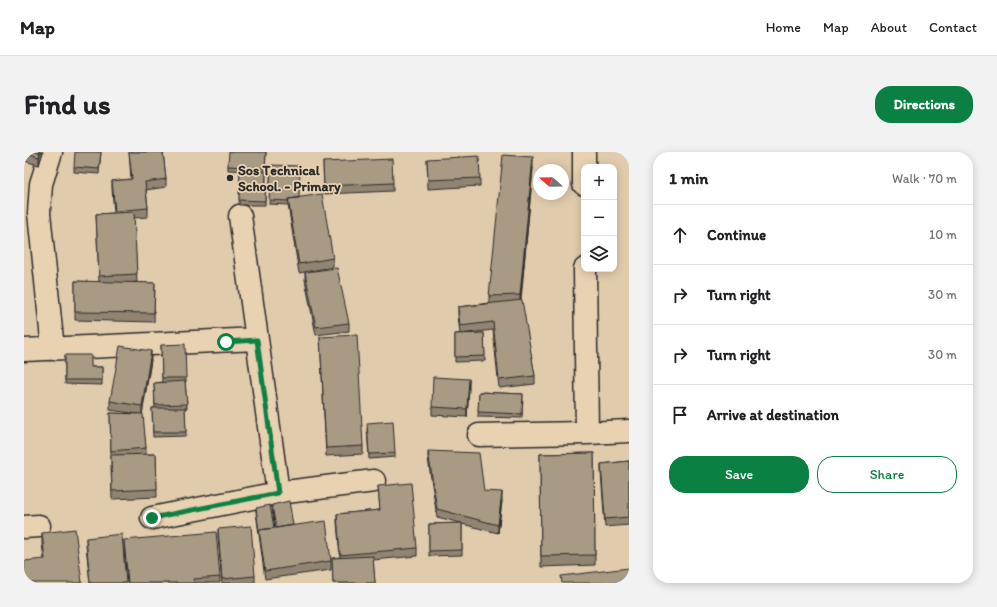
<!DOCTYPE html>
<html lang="en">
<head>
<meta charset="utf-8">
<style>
	body { margin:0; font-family:Itim,sans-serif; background:#f2f2f2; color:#202124 }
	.controls { position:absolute; right:12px; top:12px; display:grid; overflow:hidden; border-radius:8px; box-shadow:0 2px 10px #0003 }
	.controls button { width:36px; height:36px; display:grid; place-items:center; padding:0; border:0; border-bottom:1px solid #e0e0e0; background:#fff; color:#202124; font:20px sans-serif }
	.compass { position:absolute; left:509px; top:12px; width:36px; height:36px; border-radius:50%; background:#fff; box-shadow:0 2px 10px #0003; rotate:290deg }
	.stop { position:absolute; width:12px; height:12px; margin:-9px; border:3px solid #0b8043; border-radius:50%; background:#fff }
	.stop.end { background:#0b8043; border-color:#fff; box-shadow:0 1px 4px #0008 }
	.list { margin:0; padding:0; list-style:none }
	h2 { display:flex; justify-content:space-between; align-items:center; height:52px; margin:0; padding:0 16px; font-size:17px }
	h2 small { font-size:13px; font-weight:400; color:#757577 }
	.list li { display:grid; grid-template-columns:26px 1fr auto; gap:12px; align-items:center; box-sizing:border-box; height:60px; padding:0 16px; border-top:1px solid #e0e0e0 }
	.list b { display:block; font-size:15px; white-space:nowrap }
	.list em { font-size:13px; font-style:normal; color:#757577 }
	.actions { display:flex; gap:8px; padding:12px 16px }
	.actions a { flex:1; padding:9px 0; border:1px solid #0b8043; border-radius:16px; text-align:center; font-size:14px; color:#0b8043 }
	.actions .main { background:#0b8043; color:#fff }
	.icon { flex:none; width:22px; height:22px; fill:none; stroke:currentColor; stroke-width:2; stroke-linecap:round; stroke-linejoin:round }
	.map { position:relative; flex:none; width:605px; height:431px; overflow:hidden; border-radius:16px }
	header { display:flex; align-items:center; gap:24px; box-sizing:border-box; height:56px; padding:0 20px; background:#fff; border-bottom:1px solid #e0e0e0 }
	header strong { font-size:19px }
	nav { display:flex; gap:22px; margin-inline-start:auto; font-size:14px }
	.intro { display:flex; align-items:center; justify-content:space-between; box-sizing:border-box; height:96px; padding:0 24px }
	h1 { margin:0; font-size:28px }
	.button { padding:10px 18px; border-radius:16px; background:#0b8043; color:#fff; font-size:14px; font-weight:700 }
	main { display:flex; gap:24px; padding:0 24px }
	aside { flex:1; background:#fff; border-radius:16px; box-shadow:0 2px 10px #0003 }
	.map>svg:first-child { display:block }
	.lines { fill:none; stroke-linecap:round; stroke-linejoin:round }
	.minor-casing { stroke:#2b2b2b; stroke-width:25 }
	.minor { stroke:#e9d2b2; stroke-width:22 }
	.wall { fill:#918472; stroke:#2b2b2b }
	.shaded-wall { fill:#766c5c; stroke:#2b2b2b }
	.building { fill:#a99a84; stroke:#2b2b2b }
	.route { stroke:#0b8043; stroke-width:5 }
	.poi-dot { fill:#2b2b2b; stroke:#e9d2b2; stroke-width:1.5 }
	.labels { text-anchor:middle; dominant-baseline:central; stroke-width:3.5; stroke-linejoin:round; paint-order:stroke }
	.poi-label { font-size:14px; font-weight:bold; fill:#2b2b2b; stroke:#e9d2b2; text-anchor:start }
</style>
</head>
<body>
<header>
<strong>Map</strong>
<nav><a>Home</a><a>Map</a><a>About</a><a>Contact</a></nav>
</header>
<div class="intro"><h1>Find us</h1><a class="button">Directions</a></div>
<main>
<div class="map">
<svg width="605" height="431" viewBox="0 0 605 431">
	<rect width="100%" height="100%" fill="#e1cbad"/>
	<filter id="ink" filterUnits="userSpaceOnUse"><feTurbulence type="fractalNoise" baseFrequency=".025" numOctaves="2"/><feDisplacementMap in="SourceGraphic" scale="8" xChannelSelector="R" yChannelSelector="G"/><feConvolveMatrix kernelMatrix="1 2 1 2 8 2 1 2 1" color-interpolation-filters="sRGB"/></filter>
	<g filter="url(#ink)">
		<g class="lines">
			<defs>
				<path id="minor" d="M27,0L17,32L15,61L29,197
					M560,0V32
					M216,64L233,187
					M0,198L233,187L254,341
					M563,281L605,279
					M455,283L563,281L561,117
					M128,366L254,341L350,329
					M0,375L15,374"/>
			</defs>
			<use href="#minor" class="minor-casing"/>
			<use href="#minor" class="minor"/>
		</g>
		<path class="wall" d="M0,0H19L15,13L0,9Z
			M77,0L75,22L50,20V15Z
			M105,0H139L142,27V35L122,38L124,56V65L110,66L113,130L102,131H131L130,170L51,168V129L75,130L72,62L90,61L88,37V29L107,27Z
			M242,0L241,20H242L241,53H215L216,19H229L204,18V14Z
			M403,7L456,26V34L404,37Z
			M299,10L369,31V39L300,42Z
			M247,13L275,46L309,106V115L275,121L264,53L245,52Z
			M509,16L497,148L511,224V232L475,236L469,178L436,182L434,163V155L465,151V144Z
			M281,120L325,171V179L292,183L281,128Z
			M460,181L461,209L431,210V182Z
			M296,185L339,294V302L302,304Z
			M137,193L162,226V230H161L163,252V256H161L162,284L129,285L128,256H131L130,231L138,230Z
			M41,203L67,215H78V233L41,232Z
			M127,208L118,262L122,296V302H132L133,345L88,347L87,311V303L86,261L114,262L86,258V249Z
			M445,236L443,265L408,263V255Z
			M455,240L499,242L498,266L454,265Z
			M343,276L371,301V305L345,307Z
			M404,299L460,339L478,349L474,381L438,372V403L405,404V372L437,371L413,365L404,307Z
			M570,301L571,413L517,415L516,302Z
			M605,309V373L581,375L577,320V312Z
			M354,334L393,396V404L349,408L351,431H309L308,406L316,405L313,370V362L356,358Z
			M248,353L307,409V418L241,427L232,360V356L250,376H251L248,357Z
			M194,377L231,424V431H198L194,385Z
			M18,381L58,431L20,407L18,392Z
			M62,386L102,431H66L62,394Z
			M100,388L196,425V431H103L100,399Z"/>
		<path class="shaded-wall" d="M16,0H19L15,13V5Z
			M509,5V16L496,154V143Z
			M127,199V208L118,263V254Z
			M445,227V236L443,265V257Z
			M478,340V349L474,381V373Z"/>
		<path class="building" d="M0,0H16L15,5Z
			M51,0H77L75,17L50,15Z
			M105,0H139L142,27L121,30L124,56L91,59L88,29L108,27Z
			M205,0H242L241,16L204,14Z
			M479,3L509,5L496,143L465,144Z
			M455,4L456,26L404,28L403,7Z
			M368,7L369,31L300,34L299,10Z
			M247,13L276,14L275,46L264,47L265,49L245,48Z
			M216,19L242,20L241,49L215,48Z
			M298,42L309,106L275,112L264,47Z
			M110,60L113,122L75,124L72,62Z
			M313,116L325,171L292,175L281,120Z
			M51,129L131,131L130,161L51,160Z
			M498,148L511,224L475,228L469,170L436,174L434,155Z
			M460,181L461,204L431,205V182Z
			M333,183L339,294L302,296L296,185Z
			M161,192L162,226H138L137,193Z
			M96,194L127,199L118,254L86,249Z
			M41,203H67V215H78V228H41Z
			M409,225L445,227L443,257L408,255Z
			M161,229L163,252L131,253L130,231Z
			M455,240L499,242L498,262L454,260Z
			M128,256H161L162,280H129Z
			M86,261L119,262L122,296L87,299Z
			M369,269L371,301L345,302L343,271Z
			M404,299L455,301L460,339L478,340L474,373L413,357Z
			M570,301L571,403L517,404L516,302Z
			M132,302L133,337L88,339L87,303Z
			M605,309V365L581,367L577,312Z
			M387,331L393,396L316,403L313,362L356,358L354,334Z
			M265,349L269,373L252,376L248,353Z
			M246,353L250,376L235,378L236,380H235L232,356Z
			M302,369L307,409L241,419L235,378Z
			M438,371V398L405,399V372Z
			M227,374L231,424L198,427L194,377Z
			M51,377L58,431H0V409L21,407L18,381Z
			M192,380L196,425L170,427V431H104L100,388Z
			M98,382L102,431H66L62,386Z
			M349,404L351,431H309L308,406Z
			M605,416V431H538L537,424Z"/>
	</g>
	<g class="lines" filter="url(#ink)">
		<path class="route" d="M128,366L254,341L233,188L202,190"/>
	</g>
	<circle class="poi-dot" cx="206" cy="26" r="4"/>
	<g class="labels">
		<g class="poi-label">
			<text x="214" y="18">Sos Technical<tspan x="214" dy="16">School. - Primary</tspan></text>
		</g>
	</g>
</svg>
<div class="controls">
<button>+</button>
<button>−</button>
<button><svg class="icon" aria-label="layers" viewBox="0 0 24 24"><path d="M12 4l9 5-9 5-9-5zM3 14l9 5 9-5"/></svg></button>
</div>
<svg class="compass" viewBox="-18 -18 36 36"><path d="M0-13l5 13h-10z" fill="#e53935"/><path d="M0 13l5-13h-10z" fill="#757577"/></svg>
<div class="stop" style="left:202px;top:190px"></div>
<div class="stop end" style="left:128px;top:366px"></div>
</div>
<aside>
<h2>1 min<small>Walk · 70 m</small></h2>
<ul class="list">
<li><svg class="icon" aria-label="ahead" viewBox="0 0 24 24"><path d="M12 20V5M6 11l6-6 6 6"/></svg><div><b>Continue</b></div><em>10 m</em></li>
<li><svg class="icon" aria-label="right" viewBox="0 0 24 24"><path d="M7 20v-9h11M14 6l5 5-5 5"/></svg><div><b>Turn right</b></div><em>30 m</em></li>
<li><svg class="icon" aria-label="right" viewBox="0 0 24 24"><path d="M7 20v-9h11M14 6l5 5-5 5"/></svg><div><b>Turn right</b></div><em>30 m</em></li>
<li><svg class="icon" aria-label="arrive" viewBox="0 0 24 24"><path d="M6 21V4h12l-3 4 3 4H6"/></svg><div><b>Arrive at destination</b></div></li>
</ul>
<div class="actions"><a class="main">Save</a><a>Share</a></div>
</aside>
</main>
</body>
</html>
